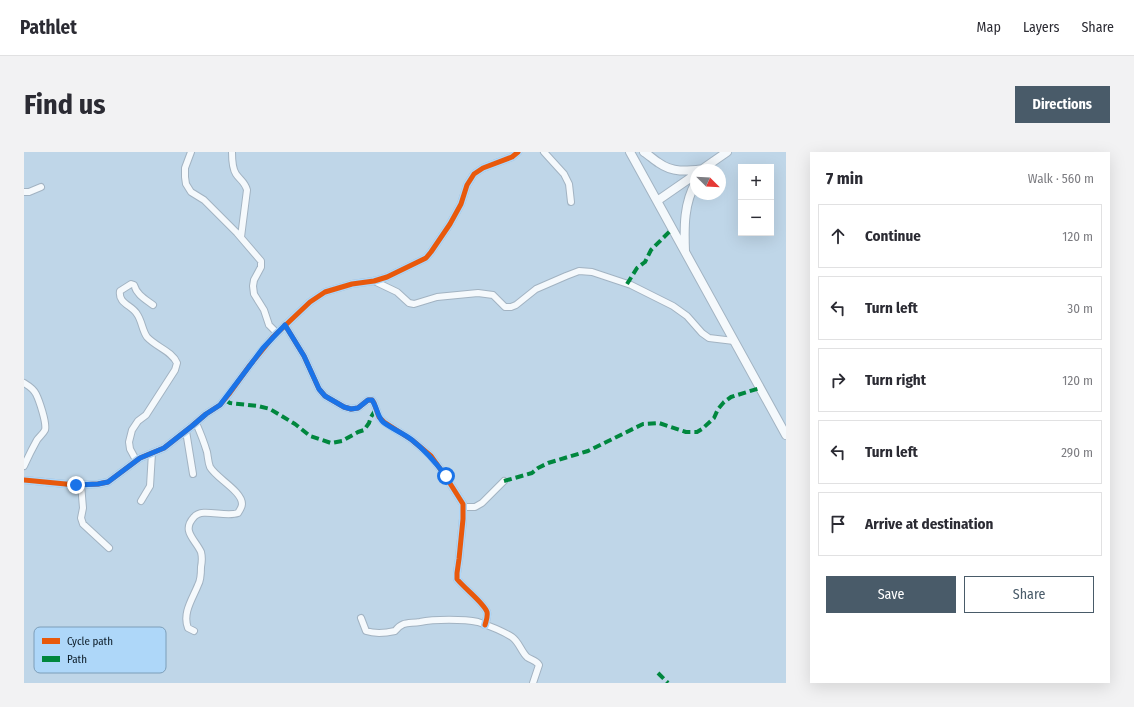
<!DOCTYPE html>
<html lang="en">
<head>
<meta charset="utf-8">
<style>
	body { margin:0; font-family:"Fira Sans Condensed",sans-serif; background:#f2f2f3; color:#2b2b33 }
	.controls { position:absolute; right:12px; top:12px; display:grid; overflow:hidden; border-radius:0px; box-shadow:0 4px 16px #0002 }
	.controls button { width:36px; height:36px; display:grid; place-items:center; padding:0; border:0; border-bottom:1px solid #e1e1e2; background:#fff; color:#2b2b33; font:20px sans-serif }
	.compass { position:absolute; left:666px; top:12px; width:36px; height:36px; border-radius:50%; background:#fff; box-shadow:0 4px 16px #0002; rotate:114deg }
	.stop { position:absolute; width:12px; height:12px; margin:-9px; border:3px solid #1a73e8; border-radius:50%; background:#fff }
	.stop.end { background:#1a73e8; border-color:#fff; box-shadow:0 1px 4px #0008 }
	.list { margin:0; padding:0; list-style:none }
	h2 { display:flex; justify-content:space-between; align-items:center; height:52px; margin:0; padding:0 16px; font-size:17px }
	h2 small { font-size:13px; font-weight:400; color:#7c7c81 }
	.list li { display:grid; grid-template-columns:26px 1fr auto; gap:12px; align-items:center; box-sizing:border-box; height:64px; margin:0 8px 8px; padding:0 8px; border:1px solid #e1e1e2; border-radius:0px }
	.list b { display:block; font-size:15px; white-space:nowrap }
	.list em { font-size:13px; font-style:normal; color:#7c7c81 }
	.actions { display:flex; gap:8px; padding:12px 16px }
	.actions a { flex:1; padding:9px 0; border:1px solid #495b69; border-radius:0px; text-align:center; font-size:14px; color:#495b69 }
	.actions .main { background:#495b69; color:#fff }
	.icon { flex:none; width:22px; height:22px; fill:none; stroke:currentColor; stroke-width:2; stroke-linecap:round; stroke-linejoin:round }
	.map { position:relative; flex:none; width:762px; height:531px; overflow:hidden; border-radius:0px }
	header { display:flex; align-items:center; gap:24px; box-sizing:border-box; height:56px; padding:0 20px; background:#fff; border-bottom:1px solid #e1e1e2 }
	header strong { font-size:19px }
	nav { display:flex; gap:22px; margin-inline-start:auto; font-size:14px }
	.intro { display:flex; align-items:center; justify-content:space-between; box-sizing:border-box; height:96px; padding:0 24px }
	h1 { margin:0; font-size:28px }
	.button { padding:10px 18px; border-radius:0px; background:#495b69; color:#fff; font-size:14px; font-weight:700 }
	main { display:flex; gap:24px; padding:0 24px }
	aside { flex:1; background:#fff; border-radius:0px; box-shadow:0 4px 16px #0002 }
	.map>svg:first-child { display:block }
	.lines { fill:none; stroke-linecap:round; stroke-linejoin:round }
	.minor-casing { stroke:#a2b3c2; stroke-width:8 }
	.major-casing { stroke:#a2b3c2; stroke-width:10 }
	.minor { stroke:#f5f9fc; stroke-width:6 }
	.major { stroke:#f5f9fc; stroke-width:8 }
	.quiet { stroke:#00873e; stroke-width:4; stroke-dasharray:8 4; stroke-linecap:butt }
	.cycleway-casing { stroke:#aed7f9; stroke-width:8 }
	.cycleway { stroke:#e8590c; stroke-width:5 }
	.route { stroke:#1a73e8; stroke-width:5 }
	.key { fill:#aed7f9; stroke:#7d9eb9; stroke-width:1 }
	.key-label { font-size:11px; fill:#0a1925 }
</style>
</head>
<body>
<header>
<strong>Pathlet</strong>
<nav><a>Map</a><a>Layers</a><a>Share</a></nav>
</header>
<div class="intro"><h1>Find us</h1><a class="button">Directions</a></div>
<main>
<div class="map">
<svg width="762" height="531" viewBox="0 0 762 531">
	<rect width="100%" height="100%" fill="#bfd6e8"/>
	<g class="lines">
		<defs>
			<path id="minor" d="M167,0L161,16V25L162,32L167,40L180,48L213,81L237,109V115L230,128L229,134L230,142L240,158L245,173L253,181
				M208,0C208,7 208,16 212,22C216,28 221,30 223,38L217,85
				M520,0L540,22L545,32L547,50
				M0,40H5L17,35
				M350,129L373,140L385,151L390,152L413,145L454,141L469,143L481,155H487L492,153L512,137L542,124L555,119L568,120L607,133L649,154L663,164L678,181L685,186L710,189
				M261,173L280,204L295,237L301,244L320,255L327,257L334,256L344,248H348L350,251L355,265L360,270L388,288L407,304L422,325L439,352V367L435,407L433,421V427C440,436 460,451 463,460C464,465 462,469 461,473
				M0,231C5,234 9,236 12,242C15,248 23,271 21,278C19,282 15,285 13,288C8,297 4,305 0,314
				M162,279L169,322
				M112,308L106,297L105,290L108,278L114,269L122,263L151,218L153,211C148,199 132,195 123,185C118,178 118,169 113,162C108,153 94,152 96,139L107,132L110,133C113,143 121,147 129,153
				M0,328L52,333L74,332L84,330L116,306L140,296L168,274L182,262L196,253L205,242L226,213L249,185L286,150L301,140L328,132L350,129L363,125L402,106L407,100L426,72L437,52L443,33L450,22L459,16L488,5L494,0
				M57,332L59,356L57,366L59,372L85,396
				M117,349L126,334L128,301
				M439,355H451L458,351L480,329
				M337,466L342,479C351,482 362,481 371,479C379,469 384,472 396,470C410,467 440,467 454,470C463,473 480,480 488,485C495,490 497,499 503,505C507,508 512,508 515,513L509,531
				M170,479L164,476C158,461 169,446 174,433C177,428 177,420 177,415C178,410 178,404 177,400C171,387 157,379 170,365C178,355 201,366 214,361C216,358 218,355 218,352C218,339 192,326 186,315C184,310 184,305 183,300C180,290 176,280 172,271"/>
			<path id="major" d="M606,0L762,283
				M620,0C625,3 630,8 635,11C649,21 663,19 679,17
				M677,18L703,0
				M633,49L672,22
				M661,99C660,74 660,51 672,30"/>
		</defs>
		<use href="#minor" class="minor-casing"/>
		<use href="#major" class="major-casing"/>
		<use href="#minor" class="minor"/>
		<use href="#major" class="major"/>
		<path class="quiet" d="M603,132L613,116L621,110L627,98L648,77
			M201,248L206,251L234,254L246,257L271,272L286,284L307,291L318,289L334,280L340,278L345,271L347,265L352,257
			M480,329L508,321L514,316L524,311L564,299L619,272L635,271L662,280H673L678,277L690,266L694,257L700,250L707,245L736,236
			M634,521L644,531"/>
		<defs>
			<path id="cycleway" d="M261,173L280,204L295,237L301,244L320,255L327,257L334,256L344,248H348L350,251L355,265L360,270L388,288L407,304L422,325L439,352V367L435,407L433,421V427C440,436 460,451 463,460C464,465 462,469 461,473
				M0,328L52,333L74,332L84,330L116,306L140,296L168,274L182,262L196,253L205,242L226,213L249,185L286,150L301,140L328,132L350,129L363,125L402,106L407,100L426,72L437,52L443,33L450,22L459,16L488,5L494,0"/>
		</defs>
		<use href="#cycleway" class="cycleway-casing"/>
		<use href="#cycleway" class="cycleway"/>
	</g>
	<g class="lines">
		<path class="route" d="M52,333L74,332L84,330L116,306L140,296L168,274L182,262L196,253L239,196L261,173L280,204L295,237L301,244L320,255L327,257L334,256L344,248H348C353,255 353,264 359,270C368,277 379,281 388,288C402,299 412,311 422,324"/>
	</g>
	<rect x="10" y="475" width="132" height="46" rx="6" class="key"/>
	<rect x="18" y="486" width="18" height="6" fill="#e8590c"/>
	<rect x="18" y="504" width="18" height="6" fill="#00873e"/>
	<g class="key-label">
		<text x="43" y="493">Cycle path</text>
		<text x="43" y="511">Path</text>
	</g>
</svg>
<div class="controls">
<button>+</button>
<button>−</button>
</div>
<svg class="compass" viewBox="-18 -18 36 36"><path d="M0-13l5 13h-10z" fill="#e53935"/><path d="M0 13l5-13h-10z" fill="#7c7c81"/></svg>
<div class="stop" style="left:422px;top:324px"></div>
<div class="stop end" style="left:52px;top:333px"></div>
</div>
<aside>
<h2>7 min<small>Walk · 560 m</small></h2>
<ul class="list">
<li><svg class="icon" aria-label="ahead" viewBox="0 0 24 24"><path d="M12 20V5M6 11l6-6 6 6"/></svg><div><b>Continue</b></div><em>120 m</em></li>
<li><svg class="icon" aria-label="left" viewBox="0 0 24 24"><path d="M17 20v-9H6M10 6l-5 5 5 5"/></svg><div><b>Turn left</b></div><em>30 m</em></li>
<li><svg class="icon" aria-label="right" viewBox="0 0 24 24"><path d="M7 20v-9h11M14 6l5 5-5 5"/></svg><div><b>Turn right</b></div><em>120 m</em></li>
<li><svg class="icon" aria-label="left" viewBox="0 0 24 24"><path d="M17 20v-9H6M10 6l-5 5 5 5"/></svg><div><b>Turn left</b></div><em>290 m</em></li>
<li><svg class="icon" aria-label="arrive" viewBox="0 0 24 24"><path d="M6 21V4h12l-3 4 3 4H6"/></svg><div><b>Arrive at destination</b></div></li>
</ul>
<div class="actions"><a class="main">Save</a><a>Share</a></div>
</aside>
</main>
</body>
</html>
